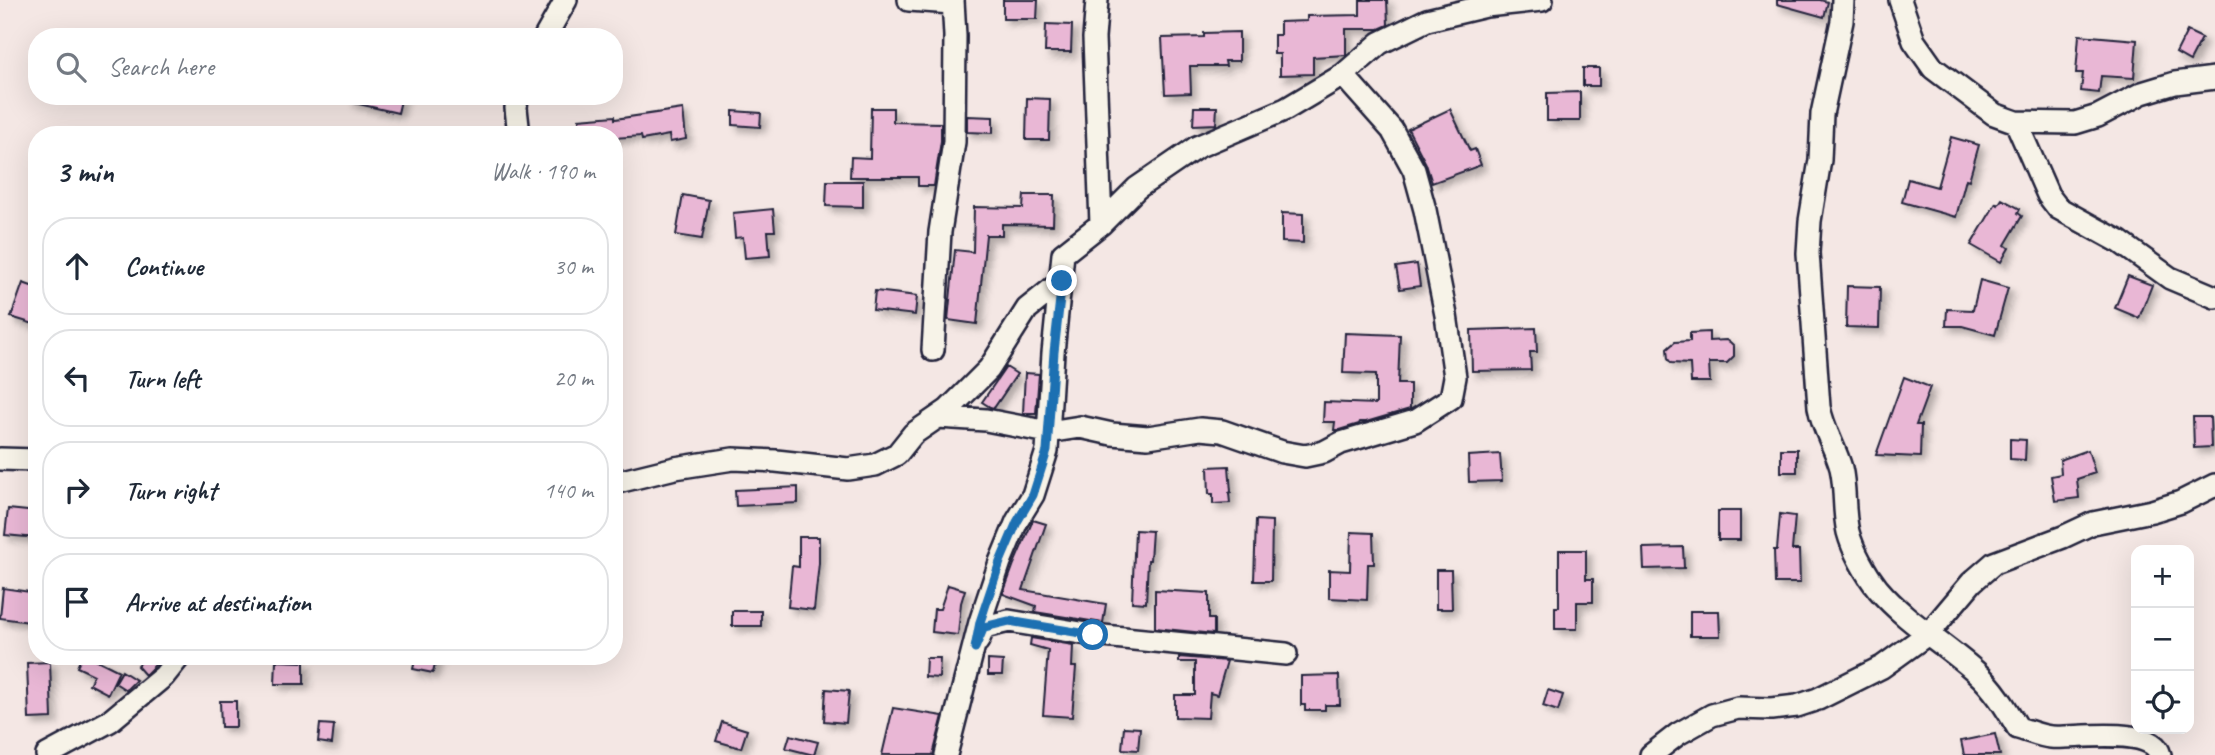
<!DOCTYPE html>
<html lang="en">
<head>
<meta charset="utf-8">
<style>
	body { margin:0; font-family:Caveat,sans-serif; background:#f2f2f3; color:#1f2937 }
	.controls { position:absolute; right:21px; bottom:21px; display:grid; overflow:hidden; border-radius:14px; box-shadow:0 7px 28px #0002 }
	.controls button { width:63px; height:63px; display:grid; place-items:center; padding:0; border:0; border-bottom:2px solid #e0e1e3; background:#fff; color:#1f2937; font:35px sans-serif }
	.stop { position:absolute; width:21px; height:21px; margin:-16px; border:5px solid #1f6fb2; border-radius:50%; background:#fff }
	.stop.end { background:#1f6fb2; border-color:#fff; box-shadow:0 2px 7px #0008 }
	.list { margin:0; padding:0; list-style:none }
	h2 { display:flex; justify-content:space-between; align-items:center; height:91px; margin:0; padding:0 28px; font-size:30px }
	h2 small { font-size:23px; font-weight:400; color:#747a83 }
	.list li { display:grid; grid-template-columns:46px 1fr auto; gap:21px; align-items:center; box-sizing:border-box; height:98px; margin:0 14px 14px; padding:0 14px; border:2px solid #e0e1e3; border-radius:28px }
	.list b { display:block; font-size:26px; white-space:nowrap }
	.list em { font-size:23px; font-style:normal; color:#747a83 }
	.icon { flex:none; width:38px; height:38px; fill:none; stroke:currentColor; stroke-width:2; stroke-linecap:round; stroke-linejoin:round }
	.map { position:relative; flex:none; width:2215px; height:755px; overflow:hidden }
	.search { position:absolute; background:#fff; box-shadow:0 7px 28px #0002; left:28px; top:28px; width:595px; height:77px; display:flex; align-items:center; gap:18px; box-sizing:border-box; padding:0 24px; border-radius:28px; color:#747a83; font-size:26px }
	.panel { position:absolute; background:#fff; box-shadow:0 7px 28px #0002; left:28px; top:126px; width:595px; height:539px; border-radius:28px }
	.map>svg:first-child { display:block }
	.building { fill:#e9b7d5; stroke:#22223b; stroke-width:2; filter:url(#shadow) }
	.lines { fill:none; stroke-linecap:round; stroke-linejoin:round }
	.minor-casing { stroke:#22223b; stroke-width:26 }
	.minor { stroke:#f7f3e8; stroke-width:21 }
	.route { stroke:#1f6fb2; stroke-width:9 }
</style>
</head>
<body>
<div class="map">
<svg width="2215" height="755" viewBox="0 0 2215 755">
	<defs>
		<filter id="shadow"><feDropShadow dx="5" dy="5" stdDeviation="3.5" flood-color="#0004"/></filter>
	</defs>
	<rect width="100%" height="100%" fill="#f4e7e4"/>
	<filter id="ink" filterUnits="userSpaceOnUse"><feTurbulence type="fractalNoise" baseFrequency=".0143" numOctaves="2"/><feDisplacementMap in="SourceGraphic" scale="14" xChannelSelector="R" yChannelSelector="G"/><feConvolveMatrix kernelMatrix="1 2 1 2 8 2 1 2 1" color-interpolation-filters="sRGB"/></filter>
	<g filter="url(#ink)">
		<path class="building" d="M1003,0H1038L1037,19H1003Z
			M1360,0H1387L1388,25L1379,29H1346V55L1313,57V74L1280,75V54H1274V35H1280V22L1307,21V16L1360,15Z
			M1777,0H1820L1828,2L1824,17L1777,4Z
			M1046,24L1072,25L1071,52H1045Z
			M2187,31L2202,38L2190,61L2176,53Z
			M1239,32V61H1225L1226,66H1190L1191,93L1165,94L1162,38L1204,37V33Z
			M2079,35L2137,40L2134,78L2101,76L2099,93L2081,91L2083,73H2076Z
			M1583,68H1599V86H1583Z
			M1580,92V121H1547V93Z
			M351,96H402L398,113L350,102Z
			M1027,98L1050,99L1049,140H1026Z
			M1194,107H1217L1216,124L1193,125Z
			M871,108H893V122L941,123V141L934,186H918V177H850L851,157L870,158Z
			M683,109L686,139L670,142L669,135L642,140L641,136L614,138V135H580L579,119L615,116V119Z
			M1450,109L1470,151L1475,149L1481,165L1432,183L1426,164L1408,129Z
			M733,111L761,113L760,127L733,125Z
			M967,116L993,117V133L967,132Z
			M1951,137L1979,145L1969,180L1966,179L1956,217L1902,202L1908,179L1937,187Z
			M827,181H863V207L826,206Z
			M683,195L709,200L702,239L676,235Z
			M1024,195H1054L1053,225L1002,224V235H986L977,324L948,320L955,250L973,252L974,207L1023,208Z
			M2002,199L2020,209L2018,213L2022,216L2005,245L2009,248L2001,262L1971,245L1996,203L1998,205Z
			M773,209L775,231H768L770,256L745,258L743,237L735,238L733,213Z
			M1282,213L1303,214V243L1282,242Z
			M1417,264L1420,286L1400,289L1396,267Z
			M2128,276L2152,285L2139,318L2115,308Z
			M1980,280L2008,288L1995,335L1962,326H1946L1947,309L1973,310Z
			M23,283L37,288V325L11,317Z
			M1847,286L1880,287L1879,328L1846,327Z
			M875,291L917,296L915,315L873,310Z
			M1536,328L1537,352H1530L1531,370L1472,371L1471,330Z
			M1709,332V341L1726,340L1730,342L1734,346V356L1727,363H1709L1710,382H1691L1690,364L1671,363L1668,359L1667,349L1675,342L1690,341V333Z
			M1345,333L1400,335L1398,384H1410V409L1366,422H1360L1359,424L1339,430H1334L1335,422H1323L1324,402L1376,404V374L1343,373Z
			M1006,367L1017,374L994,408L990,407L982,402Z
			M1025,373L1039,374L1036,413H1023Z
			M1904,377L1930,387L1916,425H1921L1920,457L1876,455Z
			M2193,417H2210L2211,447L2194,448Z
			M2010,439L2026,440L2025,460L2010,459Z
			M1781,449H1797V472H1781Z
			M2088,450L2095,473L2077,479L2079,498L2055,501L2051,476L2061,474L2060,460Z
			M1500,454L1502,481L1469,482L1468,456Z
			M1229,466L1231,492L1229,493L1230,503L1213,504V494H1209L1208,467Z
			M798,487V503L736,506L735,490Z
			M8,509L37,512V538L5,535Z
			M1718,511H1740V540H1718Z
			M1780,514L1795,516L1792,550H1799L1800,583H1775L1774,550H1777Z
			M1033,520L1046,524L1023,590L1106,604L1103,623L1035,612L1036,606L1003,594L1014,564Z
			M1256,520L1272,521L1271,581H1254Z
			M1135,530L1152,531L1150,560H1148L1146,603L1132,602Z
			M1351,532L1373,533L1374,564H1368L1367,600L1329,598V570L1350,571Z
			M799,537H819V563L814,610L788,607L792,566L799,567Z
			M1683,547L1684,568L1644,569L1643,548Z
			M1559,550H1586V579H1593V602H1577V629H1555V607H1559Z
			M1436,570H1451L1452,609H1436Z
			M948,585L965,590L961,603L958,635L932,632L934,609H940Z
			M3,588L37,593V623L0,618Z
			M1155,590L1209,593V619H1214V634L1155,628Z
			M732,611H761V626H732Z
			M1690,611H1719L1720,636H1690Z
			M1031,638L1073,645L1072,667H1076L1072,717L1043,715L1048,650L1030,645Z
			M82,656H89L119,671L108,694L89,684L94,675L77,667Z
			M148,656H151L157,663L145,675L137,666Z
			M416,656H437L433,673L413,669Z
			M1179,657L1227,661L1217,695L1210,693L1208,718L1175,717V695H1195V662H1179Z
			M926,658H940L939,678L925,677Z
			M988,660L1003,661L1002,675H988Z
			M276,661L304,662V684H275Z
			M50,662L52,718L29,719L27,663Z
			M122,671L136,680L126,690L115,683Z
			M1339,675L1340,705H1325V710H1305V705H1301V676Z
			M826,689L849,691L846,723L824,721Z
			M1548,690L1563,695L1558,711L1543,706Z
			M220,701H236V727H221Z
			M893,708L943,716L933,755H882Z
			M722,722L747,730L741,748L716,741Z
			M320,724L334,725L332,744L318,742Z
			M1124,727L1140,728L1138,750L1122,749Z
			M1995,734L2000,755H1964L1961,741Z
			M790,735L818,742L814,755L786,748Z"/>
		<g class="lines">
			<defs>
				<path id="minor" d="M909,0L952,3
					M1097,0L1094,38L1101,224
					M1843,0L1842,21L1822,114L1820,160L1810,221L1808,253L1819,407C1823,429 1835,447 1841,468C1846,489 1843,511 1848,532C1853,551 1866,574 1878,589C1906,622 1945,644 1976,672C1994,688 2006,708 2018,728C2029,731 2040,736 2051,737C2075,739 2153,725 2160,755
					M1900,0L1914,41L1933,68L1994,114L2016,122L2075,123L2098,116L2142,93L2175,83L2215,78
					M545,37L566,0
					M517,96L516,108L519,135
					M2016,122L2048,195L2058,208L2120,242L2170,278L2215,297
					M933,350L940,232L954,142L955,36L953,0
					M938,417L986,420L1048,432L1080,427L1112,434L1148,437L1200,429L1222,431L1282,452L1305,456L1324,452L1341,443L1415,421L1451,398L1455,377L1446,315L1425,210L1414,170L1392,130L1343,75
					M0,459L37,460
					M614,483L675,468L733,459L776,461L848,469L875,465L897,454L913,434L948,410L989,369L1027,309L1062,281
					M978,641L984,627L1009,621L1093,635L1286,654
					M47,755L110,721L164,676L180,656
					M946,755L980,622L1000,562L1017,521L1033,495L1047,451L1053,353L1063,254L1101,224L1137,188L1197,147L1286,109L1343,75L1380,43L1427,20L1486,6L1542,0
					M1651,755L1678,734L1712,715L1738,708L1771,709L1797,706L1818,699L1882,667L1929,633L1972,582L1994,563L2063,537L2093,523L2152,511L2181,502L2215,485"/>
			</defs>
			<use href="#minor" class="minor-casing"/>
			<use href="#minor" class="minor"/>
		</g>
	</g>
	<g class="lines" filter="url(#ink)">
		<path class="route" d="M1062,281L1054,352L1047,451L1033,495L1017,522L1000,562L980,622L975,648L984,627L1009,621L1093,635"/>
	</g>
</svg>
<div class="controls">
<button>+</button>
<button>−</button>
<button><svg class="icon" aria-label="locate" viewBox="0 0 24 24"><circle cx="12" cy="12" r="6"/><path d="M12 2v4M12 18v4M2 12h4M18 12h4"/></svg></button>
</div>
<div class="stop" style="left:1093px;top:635px"></div>
<div class="stop end" style="left:1062px;top:281px"></div>
<div class="search"><svg class="icon" aria-label="search" viewBox="0 0 24 24"><circle cx="10" cy="10" r="6"/><path d="M15 15l6 6"/></svg>Search here</div>
<section class="panel">
<h2>3 min<small>Walk · 190 m</small></h2>
<ul class="list">
<li><svg class="icon" aria-label="ahead" viewBox="0 0 24 24"><path d="M12 20V5M6 11l6-6 6 6"/></svg><div><b>Continue</b></div><em>30 m</em></li>
<li><svg class="icon" aria-label="left" viewBox="0 0 24 24"><path d="M17 20v-9H6M10 6l-5 5 5 5"/></svg><div><b>Turn left</b></div><em>20 m</em></li>
<li><svg class="icon" aria-label="right" viewBox="0 0 24 24"><path d="M7 20v-9h11M14 6l5 5-5 5"/></svg><div><b>Turn right</b></div><em>140 m</em></li>
<li><svg class="icon" aria-label="arrive" viewBox="0 0 24 24"><path d="M6 21V4h12l-3 4 3 4H6"/></svg><div><b>Arrive at destination</b></div></li>
</ul>
</section>
</div>
</body>
</html>
